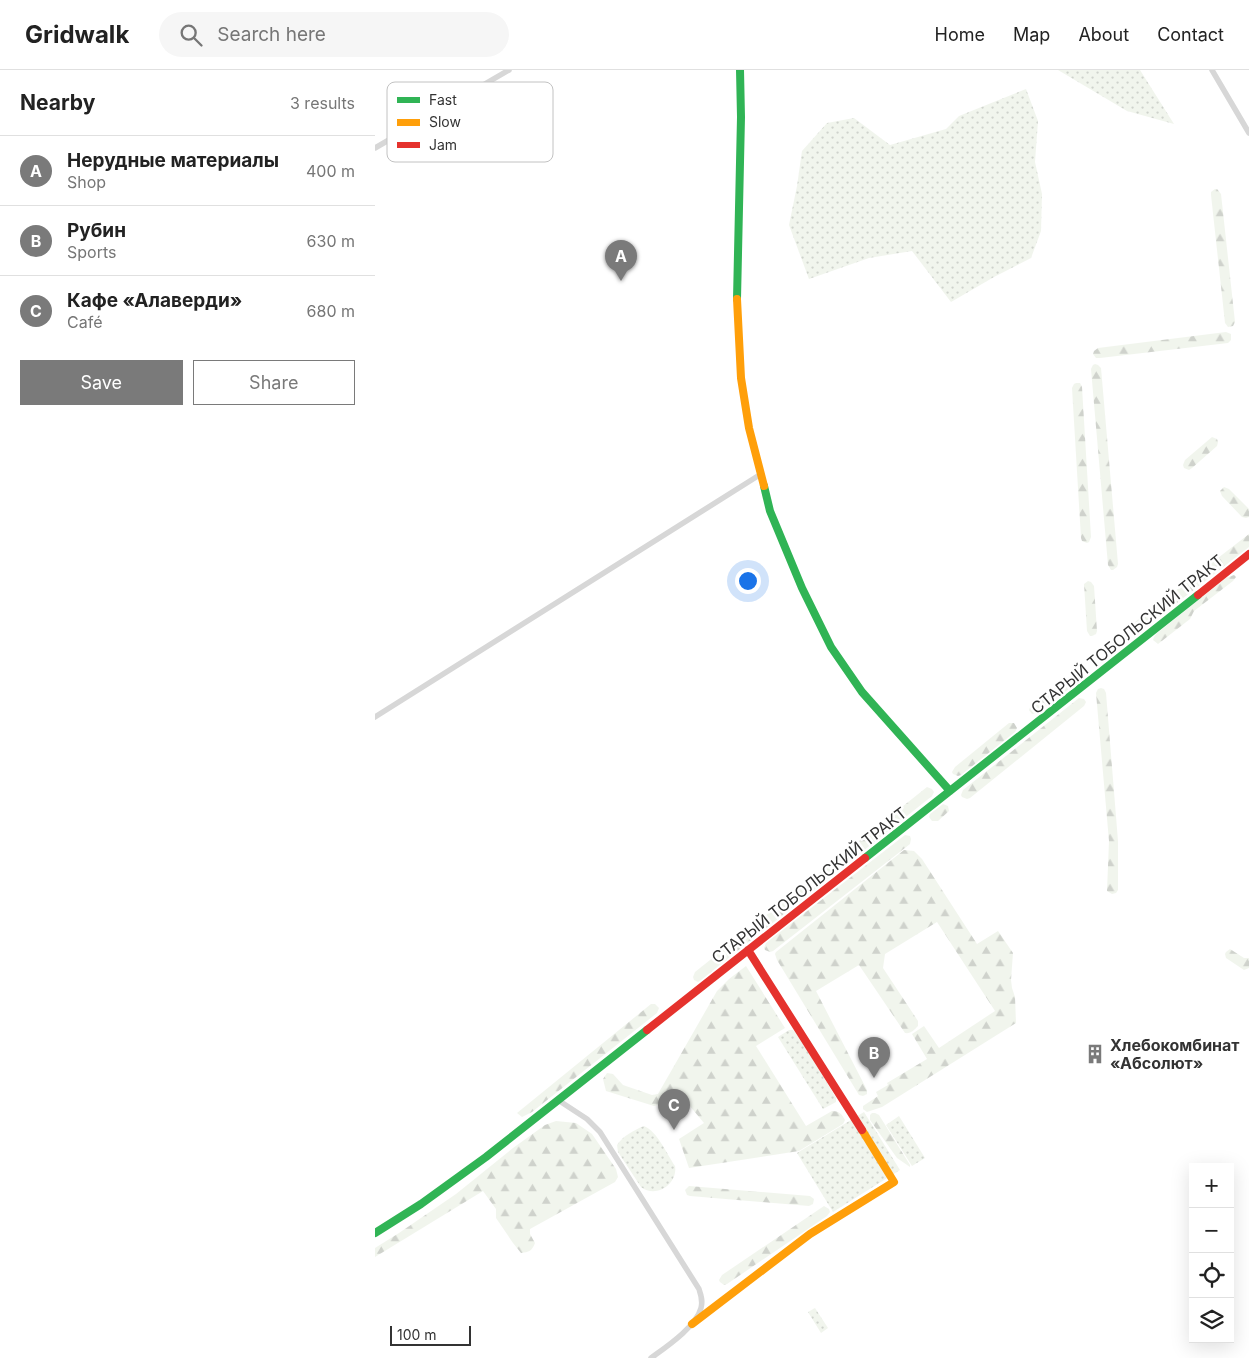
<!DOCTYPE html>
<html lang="en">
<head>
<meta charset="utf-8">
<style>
	body { margin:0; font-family:Inter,sans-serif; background:#f6f6f6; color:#222 }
	.controls { position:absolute; right:15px; bottom:15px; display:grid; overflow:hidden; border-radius:0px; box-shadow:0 5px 20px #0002 }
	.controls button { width:45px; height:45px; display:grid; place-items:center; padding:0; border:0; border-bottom:1px solid #e0e0e0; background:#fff; color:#222; font:25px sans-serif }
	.scale { position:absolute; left:15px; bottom:12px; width:81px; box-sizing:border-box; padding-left:5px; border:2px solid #333; border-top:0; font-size:14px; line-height:18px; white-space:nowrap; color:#333; -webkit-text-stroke:4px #fff; paint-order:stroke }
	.you { position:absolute; left:372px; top:510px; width:18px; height:18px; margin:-12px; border:4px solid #fff; border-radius:50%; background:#1a73e8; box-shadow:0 0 0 8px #1a73e833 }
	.badge { display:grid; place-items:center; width:32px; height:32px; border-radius:50%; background:#7a7a7a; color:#fff; font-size:16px; font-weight:700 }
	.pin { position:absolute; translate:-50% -41px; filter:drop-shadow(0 1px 2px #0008) }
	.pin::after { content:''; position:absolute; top:26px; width:18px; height:15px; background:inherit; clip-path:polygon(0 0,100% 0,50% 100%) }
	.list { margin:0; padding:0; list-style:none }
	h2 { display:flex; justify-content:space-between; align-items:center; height:65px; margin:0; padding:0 20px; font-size:21px }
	h2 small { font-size:16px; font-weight:400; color:#767676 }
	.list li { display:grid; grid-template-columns:32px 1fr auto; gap:15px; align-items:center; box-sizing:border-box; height:70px; padding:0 20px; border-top:1px solid #e0e0e0 }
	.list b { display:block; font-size:19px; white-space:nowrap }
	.list p { margin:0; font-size:16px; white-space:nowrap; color:#767676 }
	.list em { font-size:16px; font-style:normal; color:#767676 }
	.actions { display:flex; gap:10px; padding:15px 20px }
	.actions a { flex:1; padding:11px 0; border:1px solid #7a7a7a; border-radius:0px; text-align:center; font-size:18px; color:#7a7a7a }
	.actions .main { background:#7a7a7a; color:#fff }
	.icon { flex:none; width:28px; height:28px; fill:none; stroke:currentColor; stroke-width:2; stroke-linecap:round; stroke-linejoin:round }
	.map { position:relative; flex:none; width:874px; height:1288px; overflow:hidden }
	header { display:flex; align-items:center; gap:30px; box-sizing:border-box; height:70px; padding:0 25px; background:#fff; border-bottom:1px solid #e0e0e0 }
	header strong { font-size:24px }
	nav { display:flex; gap:28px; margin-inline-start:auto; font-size:18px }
	.search { width:350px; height:45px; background:#f6f6f6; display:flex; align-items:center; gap:12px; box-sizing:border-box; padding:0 18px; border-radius:28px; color:#767676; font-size:19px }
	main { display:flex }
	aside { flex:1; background:#fff }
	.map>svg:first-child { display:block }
	.green { fill:url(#green-dots) }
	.forest { fill:url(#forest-firs) }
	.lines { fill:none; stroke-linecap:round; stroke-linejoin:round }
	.street { stroke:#d7d7d7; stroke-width:5.5 }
	.fast { stroke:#30b455; stroke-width:8 }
	.slow { stroke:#ff9f0a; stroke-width:8 }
	.jam { stroke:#e5322d; stroke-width:8 }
	.labels { text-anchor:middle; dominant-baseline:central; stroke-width:5; stroke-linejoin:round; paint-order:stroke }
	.street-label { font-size:16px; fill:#333; stroke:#fff }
	.poi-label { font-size:16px; font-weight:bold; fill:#333; stroke:#fff; text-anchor:start }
	.key { fill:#fff; stroke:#c2c2c2; stroke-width:1 }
	.key-label { font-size:14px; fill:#333 }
</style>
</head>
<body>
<header>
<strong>Gridwalk</strong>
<div class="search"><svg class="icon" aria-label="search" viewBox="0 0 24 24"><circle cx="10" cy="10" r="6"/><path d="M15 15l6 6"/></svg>Search here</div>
<nav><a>Home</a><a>Map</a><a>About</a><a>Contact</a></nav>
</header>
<main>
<aside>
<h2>Nearby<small>3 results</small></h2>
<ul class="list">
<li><span class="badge">A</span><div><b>Нерудные материалы</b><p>Shop</p></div><em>400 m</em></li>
<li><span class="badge">B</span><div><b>Рубин</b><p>Sports</p></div><em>630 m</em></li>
<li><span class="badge">C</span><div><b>Кафе «Алаверди»</b><p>Café</p></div><em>680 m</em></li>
</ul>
<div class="actions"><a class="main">Save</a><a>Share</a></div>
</aside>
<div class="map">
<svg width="874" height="1288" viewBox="0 0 874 1288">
	<defs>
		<pattern id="green-dots" width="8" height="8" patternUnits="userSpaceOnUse" patternTransform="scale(1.25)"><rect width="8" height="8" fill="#f1f5ed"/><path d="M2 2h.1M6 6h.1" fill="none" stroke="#cfd2cc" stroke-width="1.8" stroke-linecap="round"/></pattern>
		<pattern id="forest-firs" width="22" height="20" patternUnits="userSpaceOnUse" patternTransform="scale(1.25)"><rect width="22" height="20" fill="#f1f5ed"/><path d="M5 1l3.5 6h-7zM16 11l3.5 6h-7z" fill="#cfd2cc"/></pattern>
	</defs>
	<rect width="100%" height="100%" fill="#fff"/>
	<path class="green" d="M683,0H765L799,54L752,41Z
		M651,19L663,51L660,92L667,124L666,161L656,188L619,207L576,232L537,181L494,188L434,209L414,155L422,116L427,81L452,53L479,48L515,75L571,59L584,46Z
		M414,960H418L422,963L461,1028V1032L448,1039L403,967Z
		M489,1042L525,1100L458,1142L422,1083Z
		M524,1046L550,1088L537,1096L511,1055Z
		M269,1056C282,1061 292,1084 300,1096C303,1114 281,1129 266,1117L243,1082L242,1075C248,1066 259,1060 269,1056Z
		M440,1238L453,1258L446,1263L433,1242Z"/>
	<path class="forest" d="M840,119H842L846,124L860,252L858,256L853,257L850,253L836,125V122Z
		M851,262L856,264V270L853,273L725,288H721L718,284L719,281L723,278Z
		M720,294L723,295L726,298L743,494L742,497L738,500H736L733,495L716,299L718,295Z
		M701,313H705L707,317L716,467L714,472L712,473L707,471L706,468L697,318L699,314Z
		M837,367L842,369L843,372L842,376L817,398L814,400L809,398L808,395L810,390Z
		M849,417L854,419L874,439V447L871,448L867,447L847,426L845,421Z
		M874,464V477L767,560L764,562L759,560L758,557L760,552Z
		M859,505L861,507L858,511L819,541L815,549L783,574L778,570L779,567L781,564L851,508Z
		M713,511L716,512L719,516L722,561L721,564L717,566H715L712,561L709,514Z
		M694,607L699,609L700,612L698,616L662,643L657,644L654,640L656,635Z
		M726,618L729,619L731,623L743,771V820L741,823L737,824L732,821L734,771L721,623L723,619Z
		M704,628L709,629L711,632L709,636L595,728L592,729L587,727L586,725L588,720Z
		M634,653H639L642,658L640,662L586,705L583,706L578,704L577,702L580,697Z
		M552,717L557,719L559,722L557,726L326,910L323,912L319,910L318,907L320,902Z
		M568,734L573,736L574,741L563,751H557L554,747L555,744Z
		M530,765L535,766L536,769L535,774L398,881L395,882L390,880L389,878L391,873Z
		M529,780L539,781L547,789L602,874L623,861L638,883L636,910L637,918L640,927L641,953L507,1037L492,1042L488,1039V1036L503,1026L501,1022L513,1015L512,1013L552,989L537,964L549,956L564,978L620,941L562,852L510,884L508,898L543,951V956C539,960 536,964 530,963L484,895L441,921L492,1020V1024L488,1026L484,1025L402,890L400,884L401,882Z
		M855,879L869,888H874V898L869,900L851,888L850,884L851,882Z
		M371,896L410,958L381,976L431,1056L457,1041C464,1041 467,1044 470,1050L468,1054L424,1081L314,1098L304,1069L329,1053L309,1029L295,1031L279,1036L231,1021L228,1009L232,1003L238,1004L248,1015L277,1025L283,1024L342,921L354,909Z
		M276,934H280L284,938L282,943L157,1042L147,1047L142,1043Z
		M497,1043H500L504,1045L535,1095V1097L522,1088L495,1050V1045Z
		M181,1051L201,1053L217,1064L241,1099L243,1107L240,1112L155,1159V1164L160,1173C157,1181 154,1182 146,1183L138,1173L121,1148V1139L108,1121L0,1187V1178L24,1163L81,1124L138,1078L170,1055Z
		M314,1116L435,1126L439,1129L438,1134L434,1136L315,1126L312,1125L310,1120Z
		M449,1136L454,1139L455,1142L452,1146L352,1214L349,1215L345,1212L344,1210L347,1205Z"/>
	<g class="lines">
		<path class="street" d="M837,0L874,63
			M0,78L134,0
			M0,647L386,404
			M183,1030L212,1049L225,1062L324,1219C326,1225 328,1231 326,1238C321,1257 291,1277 276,1288"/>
		<path class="fast" d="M362,229L366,47L365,0
			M389,416L395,441L427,518L456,577L487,622L575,721
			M490,788L823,525
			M0,1163L46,1134L111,1087L272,960"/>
		<path class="slow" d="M362,229L366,308L374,358L389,416
			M317,1254L435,1164L519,1112L487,1060"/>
		<path class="jam" d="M823,525L874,484
			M373,880L487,1060
			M272,960L490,788"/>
	</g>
	<defs>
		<symbol id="building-bare" viewBox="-9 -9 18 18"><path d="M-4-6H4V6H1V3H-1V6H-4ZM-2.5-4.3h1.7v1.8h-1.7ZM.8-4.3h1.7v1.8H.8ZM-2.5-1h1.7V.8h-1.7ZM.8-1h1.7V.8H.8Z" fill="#7a7a7a" stroke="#fff" stroke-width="2.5" paint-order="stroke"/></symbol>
	</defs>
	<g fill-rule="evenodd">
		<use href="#building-bare" x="706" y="970" width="28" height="28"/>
	</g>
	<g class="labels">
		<g class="street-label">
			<text transform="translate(752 564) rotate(-39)">СТАРЫЙ ТОБОЛЬСКИЙ ТРАКТ</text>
			<text transform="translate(434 815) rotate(-38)">СТАРЫЙ ТОБОЛЬСКИЙ ТРАКТ</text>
		</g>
		<g class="poi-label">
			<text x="735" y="975">Хлебокомбинат<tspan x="735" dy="18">«Абсолют»</tspan></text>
		</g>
	</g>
	<rect x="12" y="12" width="166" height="80" rx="8" class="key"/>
	<rect x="22" y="27" width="23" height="6" fill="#30b455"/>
	<rect x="22" y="49" width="23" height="7" fill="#ff9f0a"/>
	<rect x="22" y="72" width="23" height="6" fill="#e5322d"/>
	<g class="key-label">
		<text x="54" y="35">Fast</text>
		<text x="54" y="57">Slow</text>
		<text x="54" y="80">Jam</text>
	</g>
</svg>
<div class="controls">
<button>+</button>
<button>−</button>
<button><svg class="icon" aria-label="locate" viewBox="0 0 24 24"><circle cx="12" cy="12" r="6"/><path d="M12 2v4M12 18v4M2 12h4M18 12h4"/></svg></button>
<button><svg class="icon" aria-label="layers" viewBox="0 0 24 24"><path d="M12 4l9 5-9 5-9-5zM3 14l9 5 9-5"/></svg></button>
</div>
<div class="scale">100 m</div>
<div class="you"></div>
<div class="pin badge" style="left:246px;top:211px">A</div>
<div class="pin badge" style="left:499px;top:1008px">B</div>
<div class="pin badge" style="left:299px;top:1060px">C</div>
</div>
</main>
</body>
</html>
